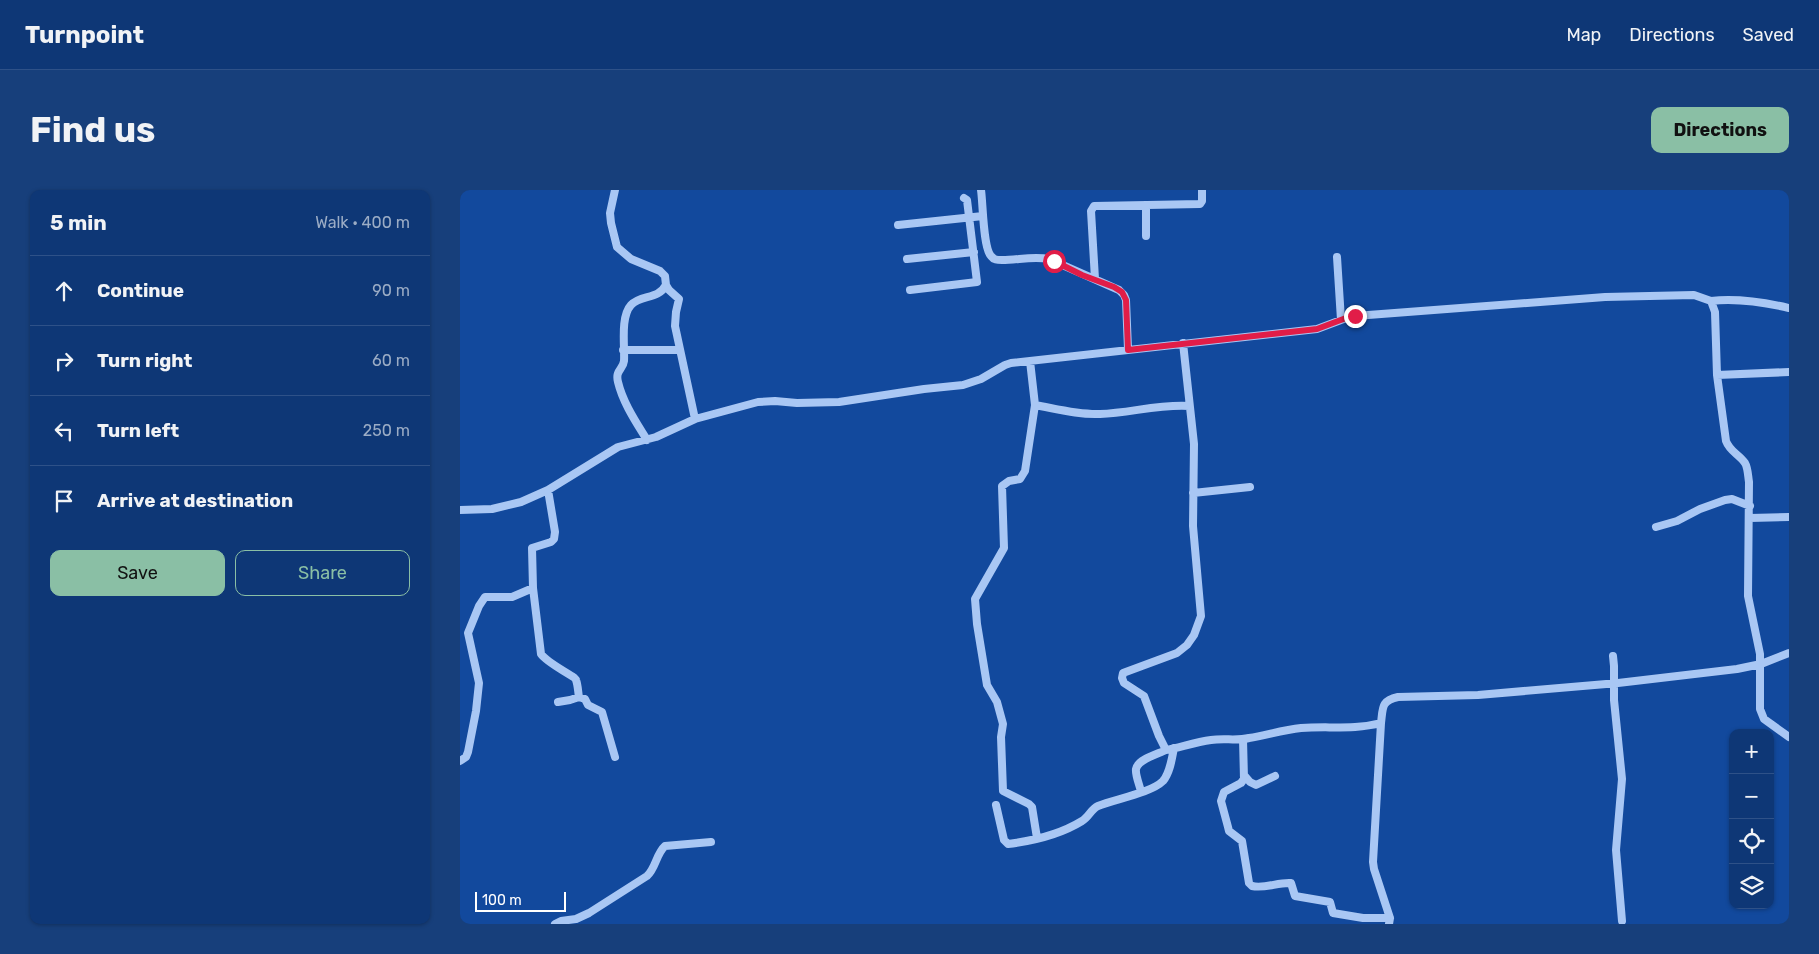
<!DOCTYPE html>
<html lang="en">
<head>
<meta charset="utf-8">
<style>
	body { margin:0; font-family:Rubik,sans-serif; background:#173f7b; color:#f1f3f6 }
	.controls { position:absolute; right:15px; bottom:15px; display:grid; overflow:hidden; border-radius:10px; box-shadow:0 1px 4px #0004 }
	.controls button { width:45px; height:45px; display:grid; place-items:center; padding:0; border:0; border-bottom:1px solid #2e5188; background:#0e3776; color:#f1f3f6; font:25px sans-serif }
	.scale { position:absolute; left:15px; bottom:12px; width:91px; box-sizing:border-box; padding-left:5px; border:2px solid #fff; border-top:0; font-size:14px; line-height:18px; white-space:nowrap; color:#fff; -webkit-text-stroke:4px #12499d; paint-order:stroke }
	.stop { position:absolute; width:15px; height:15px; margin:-11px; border:4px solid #e11d48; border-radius:50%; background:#fff }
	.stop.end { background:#e11d48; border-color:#fff; box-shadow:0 1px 5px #0008 }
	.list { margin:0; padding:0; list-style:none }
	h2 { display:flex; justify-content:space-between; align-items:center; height:65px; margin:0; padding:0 20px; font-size:21px }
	h2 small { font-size:16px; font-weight:400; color:#9bacc5 }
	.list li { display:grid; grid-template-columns:32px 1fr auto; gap:15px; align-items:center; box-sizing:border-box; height:70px; padding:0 20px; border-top:1px solid #2e5188 }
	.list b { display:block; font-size:19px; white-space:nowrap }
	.list em { font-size:16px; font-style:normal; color:#9bacc5 }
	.actions { display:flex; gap:10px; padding:15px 20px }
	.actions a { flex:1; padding:11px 0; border:1px solid #8abfa5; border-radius:10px; text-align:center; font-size:18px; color:#8abfa5 }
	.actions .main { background:#8abfa5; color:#111 }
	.icon { flex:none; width:28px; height:28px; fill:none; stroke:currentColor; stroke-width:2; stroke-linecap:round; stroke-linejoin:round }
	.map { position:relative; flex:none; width:1329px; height:734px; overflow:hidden; border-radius:10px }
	header { display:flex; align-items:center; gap:30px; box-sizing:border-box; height:70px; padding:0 25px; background:#0e3776; border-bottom:1px solid #2e5188 }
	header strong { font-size:24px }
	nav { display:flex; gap:28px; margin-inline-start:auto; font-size:18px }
	.intro { display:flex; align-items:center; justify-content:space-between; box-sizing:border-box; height:120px; padding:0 30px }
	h1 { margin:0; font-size:35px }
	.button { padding:12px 22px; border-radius:10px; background:#8abfa5; color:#111; font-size:18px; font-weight:700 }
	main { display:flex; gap:30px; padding:0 30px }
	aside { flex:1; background:#0e3776; border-radius:10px; box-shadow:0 1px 4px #0004 }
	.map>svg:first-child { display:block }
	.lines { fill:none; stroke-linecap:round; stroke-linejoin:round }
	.minor { stroke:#a9c7f4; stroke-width:8 }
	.route { stroke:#e11d48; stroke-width:6 }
</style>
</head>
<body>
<header>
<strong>Turnpoint</strong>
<nav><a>Map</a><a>Directions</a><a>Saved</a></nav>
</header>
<div class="intro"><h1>Find us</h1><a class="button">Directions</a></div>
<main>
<aside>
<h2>5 min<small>Walk · 400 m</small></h2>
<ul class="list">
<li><svg class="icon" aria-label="ahead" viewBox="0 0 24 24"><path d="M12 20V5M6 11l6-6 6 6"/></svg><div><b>Continue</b></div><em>90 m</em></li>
<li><svg class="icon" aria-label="right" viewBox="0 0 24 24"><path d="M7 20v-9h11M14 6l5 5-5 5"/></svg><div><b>Turn right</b></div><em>60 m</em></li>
<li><svg class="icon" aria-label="left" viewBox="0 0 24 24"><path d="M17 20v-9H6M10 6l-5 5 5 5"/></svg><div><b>Turn left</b></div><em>250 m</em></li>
<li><svg class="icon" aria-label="arrive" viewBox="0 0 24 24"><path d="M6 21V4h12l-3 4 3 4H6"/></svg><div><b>Arrive at destination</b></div></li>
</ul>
<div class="actions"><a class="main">Save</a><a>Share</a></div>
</aside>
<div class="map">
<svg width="1329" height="734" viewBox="0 0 1329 734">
	<rect width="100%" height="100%" fill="#12499d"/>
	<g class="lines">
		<path class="minor" d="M155,0L150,23L151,33L157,57L171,69L200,81L205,86L206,95C198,110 181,104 171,115C160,127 165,157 164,171C163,180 155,180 158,192C163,213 176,232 187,250
			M521,0C523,13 523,58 531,66C534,70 537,70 542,70C558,70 573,66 589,69L659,100L664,105L666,110L668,159
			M438,35L523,26
			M686,46V15
			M877,67L881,130
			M447,69L514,62
			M635,89L631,21L634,16L740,14L742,11V0
			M206,95L209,100L219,109L216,122L215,136L235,229
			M450,100L517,92L507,10L504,8
			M1251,111C1278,108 1303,112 1329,118
			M723,153L734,254L733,336L741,426L734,445L727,455L717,463L663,483L662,488L664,493L684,506L699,546L706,560C721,557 736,552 751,550C764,548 777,551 789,548C807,545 823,540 841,538C868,536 894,540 921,533C923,517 921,511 938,507L1018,505L1158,493L1277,479L1301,474L1329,463
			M163,160H220
			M570,171L575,215L565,281L560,289L549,291L542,296L544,358L515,409L517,434L527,495L537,512L543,534L541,547L543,601L569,614L572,617L577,648
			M1257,185L1329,182
			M575,215C597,219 618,225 640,224C670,223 699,214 729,216
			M733,303L790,297
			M0,320L32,319L61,312L88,300L158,257L196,247L235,229L298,212L315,211L337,213L379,212L464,199L503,195L521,189L545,175L551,173L857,139L881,130L895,126L1145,107L1234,105L1251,111L1255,122L1257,185L1266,251C1270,262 1279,264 1285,273C1288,278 1288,286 1289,292L1288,406L1300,464V519L1304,529L1329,547
			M1290,328L1329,327
			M1196,337L1217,331L1240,319L1265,310L1272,309L1290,316
			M73,398L81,464C88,474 115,486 116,490C118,495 118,502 119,507L110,510L98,512
			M1153,466L1154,476V510L1162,589L1156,660L1162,731
			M119,507L125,509L128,515L142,522L155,567
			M921,533L913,672L914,679L930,728
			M783,549L784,589L781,593L764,602L761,611L768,637L769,641L782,651L789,693L792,696C805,699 818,692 831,693L835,706L870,712L873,723L903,728H930L929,734
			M0,571L6,567L8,562L16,521L19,493L8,443L19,416L25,407H52L73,398L72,358L91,352L94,349L95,342L88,300
			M784,585L790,592L796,595L815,586
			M681,602C680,596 675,585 676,579C678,569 698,564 706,560
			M536,615L544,650L548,654C572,651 601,644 622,631C629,627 631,619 638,616C655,609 691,603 703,591C710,583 712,568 714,558
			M95,734L101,731L116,729L129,723L187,686C196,678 196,664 205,656L251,652"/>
	</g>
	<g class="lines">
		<path class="route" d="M594,71L622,85L654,97L662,102L666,110L668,160L857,139L886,128L895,126"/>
	</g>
</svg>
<div class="controls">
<button>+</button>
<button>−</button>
<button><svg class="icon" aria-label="locate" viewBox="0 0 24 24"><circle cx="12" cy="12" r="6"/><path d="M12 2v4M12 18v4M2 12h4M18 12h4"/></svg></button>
<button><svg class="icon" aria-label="layers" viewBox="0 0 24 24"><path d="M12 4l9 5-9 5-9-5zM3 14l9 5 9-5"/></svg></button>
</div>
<div class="scale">100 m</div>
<div class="stop" style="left:594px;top:71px"></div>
<div class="stop end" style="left:895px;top:126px"></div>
</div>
</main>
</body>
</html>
